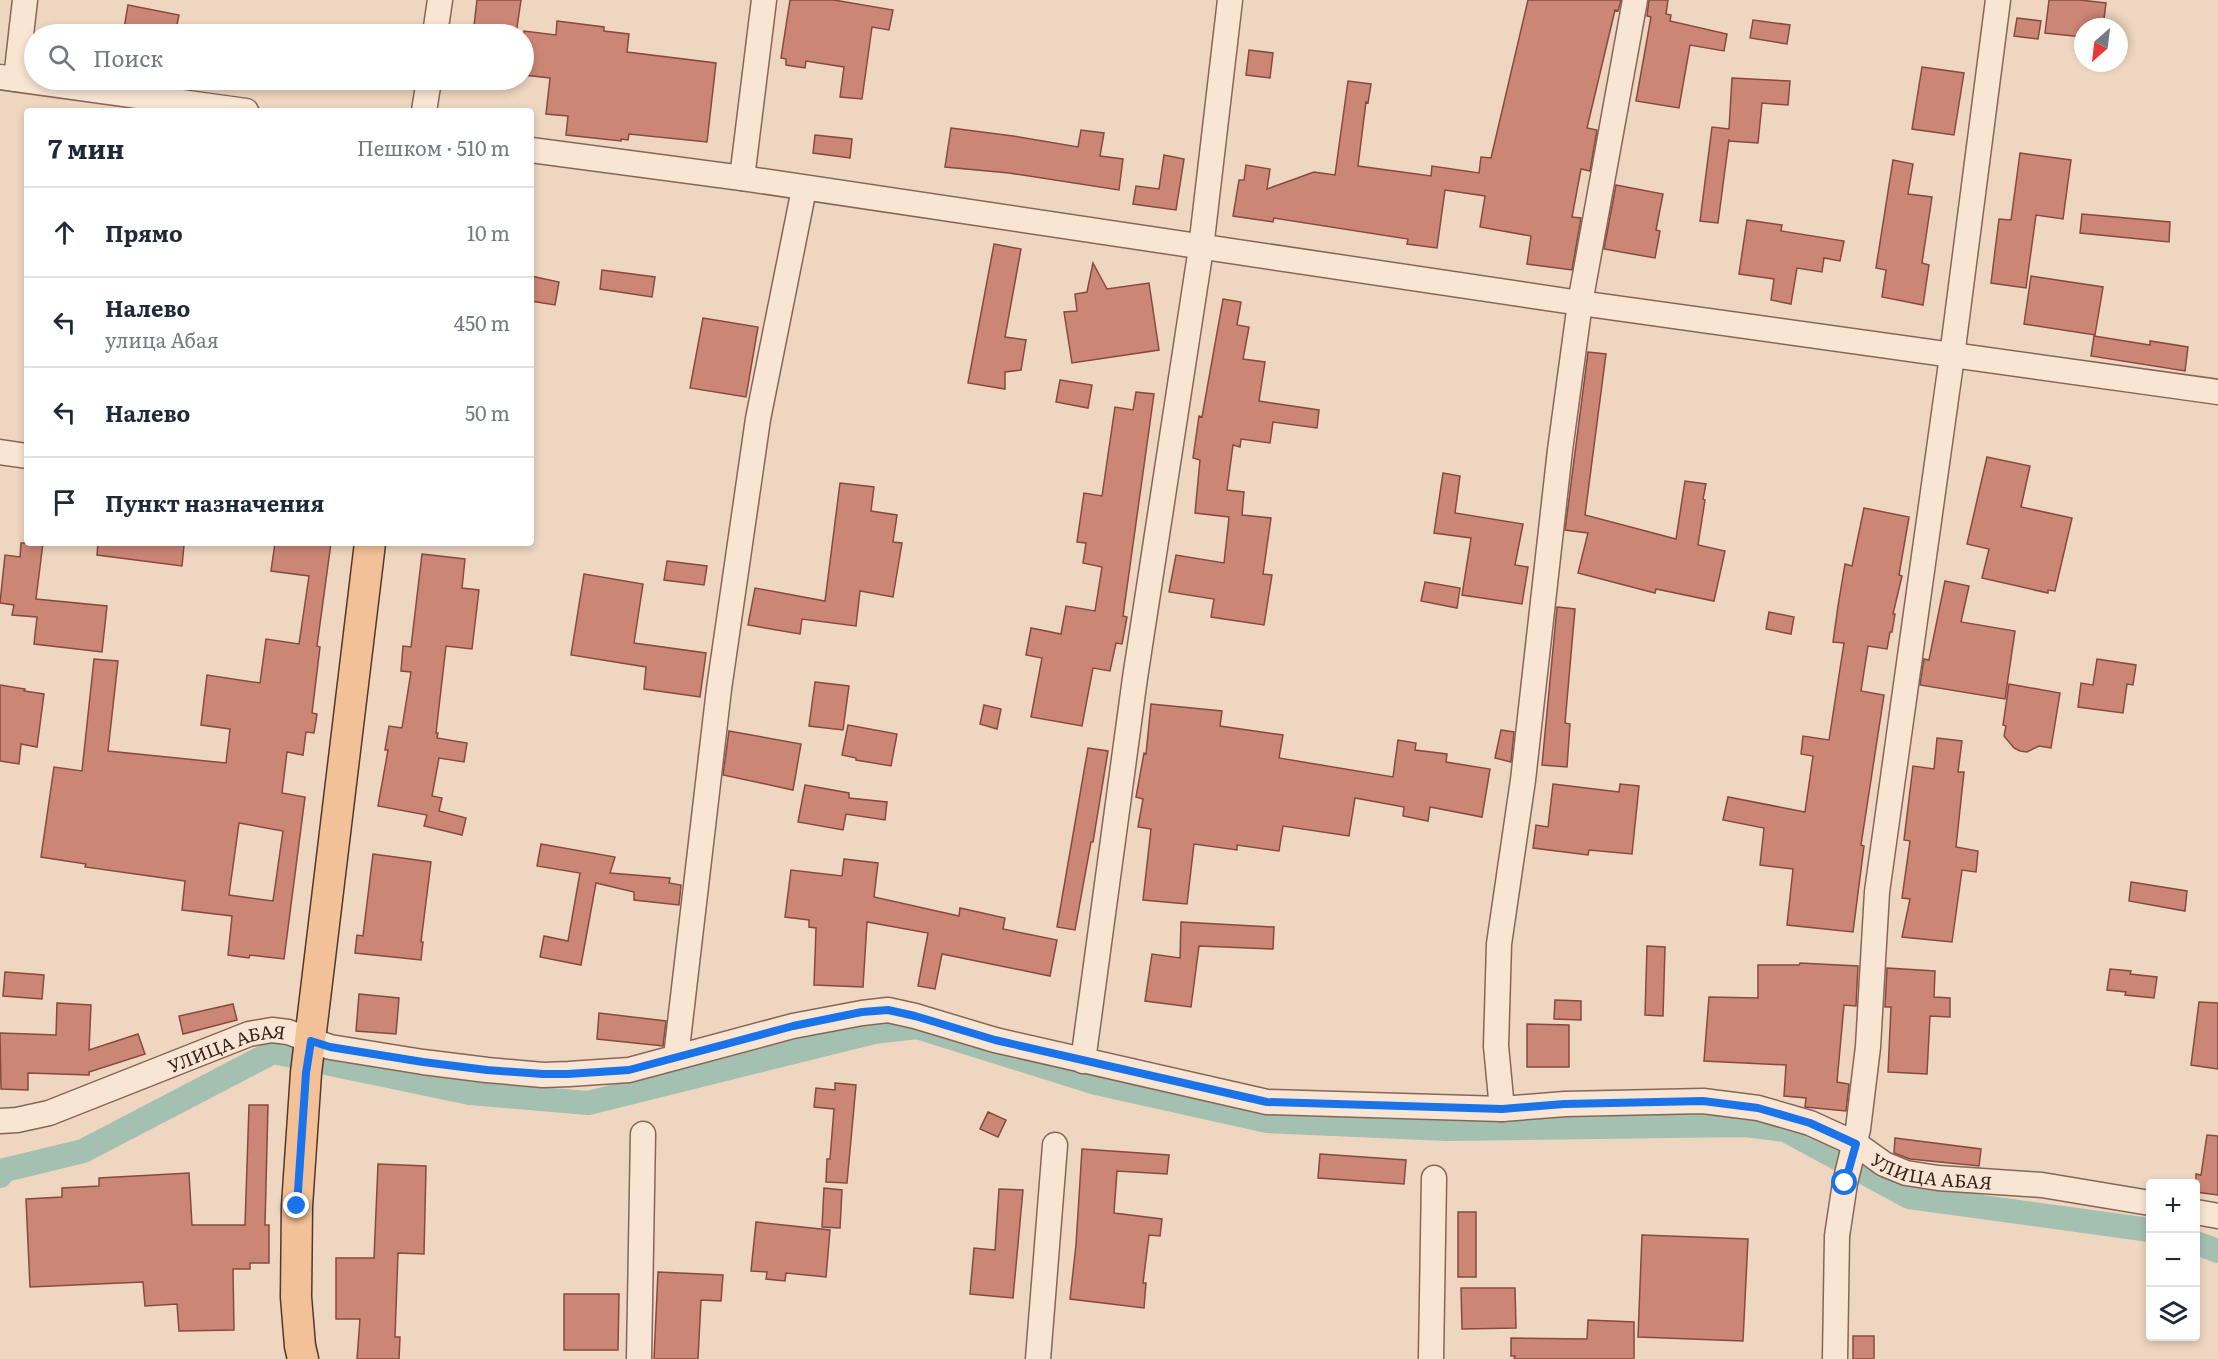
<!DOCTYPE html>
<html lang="ru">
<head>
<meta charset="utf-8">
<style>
	body { margin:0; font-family:Literata,serif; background:#f2f2f3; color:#1f2937 }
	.controls { position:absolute; right:18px; bottom:18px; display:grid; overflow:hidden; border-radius:6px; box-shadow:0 3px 9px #0003 }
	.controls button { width:54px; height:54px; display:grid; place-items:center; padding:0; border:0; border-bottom:2px solid #e0e1e3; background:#fff; color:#1f2937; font:30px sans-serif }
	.compass { position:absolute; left:2074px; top:18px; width:54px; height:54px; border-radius:50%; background:#fff; box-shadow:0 3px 9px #0003; rotate:208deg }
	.stop { position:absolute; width:18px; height:18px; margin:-14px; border:4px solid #1a73e8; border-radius:50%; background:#fff }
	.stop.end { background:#1a73e8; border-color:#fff; box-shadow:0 2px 6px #0008 }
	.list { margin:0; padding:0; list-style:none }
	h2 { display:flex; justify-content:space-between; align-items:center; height:78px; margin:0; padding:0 24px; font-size:26px }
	h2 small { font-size:20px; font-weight:400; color:#747a83 }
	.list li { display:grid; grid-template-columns:39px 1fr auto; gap:18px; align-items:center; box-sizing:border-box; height:90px; padding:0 24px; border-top:2px solid #e0e1e3 }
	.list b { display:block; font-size:22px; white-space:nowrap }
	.list p { margin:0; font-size:20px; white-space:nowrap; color:#747a83 }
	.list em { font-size:20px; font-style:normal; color:#747a83 }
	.icon { flex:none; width:33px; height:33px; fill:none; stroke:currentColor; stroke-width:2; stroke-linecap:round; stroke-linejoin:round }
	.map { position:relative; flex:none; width:2218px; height:1359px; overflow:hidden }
	.search { position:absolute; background:#fff; box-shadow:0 3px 9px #0003; left:24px; top:24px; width:510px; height:66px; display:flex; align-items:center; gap:15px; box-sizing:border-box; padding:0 21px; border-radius:33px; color:#747a83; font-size:22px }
	.panel { position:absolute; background:#fff; box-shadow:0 3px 9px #0003; left:24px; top:108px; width:510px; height:438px; border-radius:6px }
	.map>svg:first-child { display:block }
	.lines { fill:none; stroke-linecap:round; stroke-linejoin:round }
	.canal { stroke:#a3c0b1; stroke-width:24 }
	.building { fill:#cc8676; stroke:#864a3e; stroke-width:1.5; fill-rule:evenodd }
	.minor-casing { stroke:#876658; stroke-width:27 }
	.major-casing { stroke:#54362d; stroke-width:33 }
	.minor { stroke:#f9e5d3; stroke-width:24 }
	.major { stroke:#f2c197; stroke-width:30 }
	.route { stroke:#1a73e8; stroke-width:8 }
	.labels { text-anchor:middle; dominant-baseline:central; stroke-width:5; stroke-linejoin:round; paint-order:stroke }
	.street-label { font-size:18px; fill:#36231d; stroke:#f5e2d0 }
</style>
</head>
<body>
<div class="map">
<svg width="2218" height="1359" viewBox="0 0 2218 1359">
	<rect width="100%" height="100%" fill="#eed6c0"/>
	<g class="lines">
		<path class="canal" d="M0,1176L5,1170L83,1151L273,1052L470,1093L588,1103L874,1032L917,1027L1096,1083L1267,1121L1447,1129L1745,1125L1785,1130L1909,1197L2150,1230
			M2196,1243L2218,1251"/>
	</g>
	<path class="building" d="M477,0H521L516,34H473Z
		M790,0H834L893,10L889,30L872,27L862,99L840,97L844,67L806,61L805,68L786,65V59L781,58Z
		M1528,0H1621L1618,11L1615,10L1587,128L1597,130L1590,171L1581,169L1572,217L1581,218L1572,270L1527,264L1531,236L1480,227L1485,196L1445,190L1437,248L1407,244L1408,239L1274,218L1273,222L1233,216L1239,180H1244L1246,165L1270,169L1267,189L1314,172L1335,175L1348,81L1371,84L1368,103L1366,102L1358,166L1431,176L1432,166L1479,173L1481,157L1491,158Z
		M1649,0H1668L1666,14L1671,15L1670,21L1727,34L1724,51L1690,45L1679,108L1636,101L1651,17L1647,16Z
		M2049,0H2080L2106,3L2103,27H2083V37L2045,33Z
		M128,5L179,15L175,34H123Z
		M2017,18L2041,21L2038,39L2014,36Z
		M1753,20L1790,25L1787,44L1750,38Z
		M557,21L604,27V31L629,34L627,52L716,63L707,142L629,134L628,140L621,139V141L566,135L568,116L546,114L550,78L524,75V31L556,35Z
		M1249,50L1273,53L1270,78L1246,75Z
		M1922,67L1964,73L1954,135L1912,129Z
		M1732,78L1790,81L1788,105L1762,103L1758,143L1729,141V139L1718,223L1700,221L1712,127L1729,129Z
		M951,128L1013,136L1078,147L1081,130L1104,133L1100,156L1123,159L1119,190L1009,173L945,167Z
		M815,135L852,139L850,158L813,153Z
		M2020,153L2071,160L2063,219L2036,215L2026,288L1991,283L1999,219L2011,220Z
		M1164,155L1184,159L1176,210L1133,204L1136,186L1159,189Z
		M1893,160L1913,164L1908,194L1932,197L1922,263L1929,265L1923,305L1882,297L1886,270L1876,268Z
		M1616,185L1663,194L1656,230L1660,231L1655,258L1604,249Z
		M2082,214L2170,222L2169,242L2080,233Z
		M1747,220L1782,225L1781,231L1844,241L1840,261L1824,258L1822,272L1797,268L1791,304L1771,300L1774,279L1739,274Z
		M994,244L1021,249L1005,337L1026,340L1021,370L1005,372V389L968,383Z
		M1093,263L1107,289L1149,283L1159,350L1072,363L1064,312L1077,311L1075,294L1087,292Z
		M602,270L655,277L652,297L600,289Z
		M531,276L559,282L555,305L531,301Z
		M2031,276L2103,287L2095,335L2024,324Z
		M1223,299L1241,302L1237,325L1249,327L1243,359L1265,362L1259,401L1319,410L1317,428L1273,422L1270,443L1241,439L1240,447L1233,445L1227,490L1244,492L1242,515L1271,518L1263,574L1272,575L1264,625L1211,617L1214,599L1169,592L1176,555L1224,563L1229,517L1195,513L1200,460L1193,458L1199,416L1202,417Z
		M703,318L758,327L746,397L690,388Z
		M2094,336L2150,345V341L2188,347L2185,371L2091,356Z
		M1588,352L1606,354L1585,515L1676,539L1685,481L1706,484L1703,499L1705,500L1698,545L1725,551L1714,601L1656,589L1655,593L1578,573L1588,533L1565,530Z
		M1060,380L1092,385L1088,408L1056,402Z
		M1136,392L1154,394L1123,616L1127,617L1122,644L1116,643L1110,671L1093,668L1082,726L1031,717L1042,658L1026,655L1031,628L1061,634L1066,606L1095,611L1102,567L1083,563L1086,543L1077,542L1084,493L1102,496L1115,407L1133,410Z
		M1987,457L2030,466L2021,507L2072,518L2055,591L2048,590V593L1982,578L1989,549L1967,544Z
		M1443,473L1460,476L1455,513L1523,524L1515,565L1528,567L1522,604L1462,595L1471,538L1434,533Z
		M840,483L874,487L871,511L897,515L893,542L902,543L893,597L860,591L856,626L802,619L800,634L748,625L755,588L825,601Z
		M1864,508L1909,517L1899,575L1902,576L1893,614H1895L1892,632H1890L1887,649L1868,646L1861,691L1884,695L1861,845L1864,846L1853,932L1787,925L1793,869L1760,865L1764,828L1723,820L1728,797L1805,812L1813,756L1801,754L1803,736L1829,740L1844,643L1833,642L1838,606L1845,564L1852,566Z
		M21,543H43L36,599L107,606L102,652L34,644L37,617L12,615L14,605L0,603L5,555L20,557Z
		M98,543L184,545L182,566L97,555Z
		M275,543H331L317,646L320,647L312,713L317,714L314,733L306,732L303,755L287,752L282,793L305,797L284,959L250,955L249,958L228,955L232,916L182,910L185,881L85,867L86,864L41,857L54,767L82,771L94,659L118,661L108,751L226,763L230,729L201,725L207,675L260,683L266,639L299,644L309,576L271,571ZM239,823L283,831L273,901L229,895Z
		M422,554L465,559L462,588L479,590L472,649L446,646L436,733H438L437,738L467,743L464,762L439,758L432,796L442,798L439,811L466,818L462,835L424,826L427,815L378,806L388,750H385L389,726L402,728L411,672L401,671L403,646L411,647Z
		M667,561L707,566L704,585L664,580Z
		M584,574L643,584L634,643L706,653L700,697L644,689L646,667L571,655Z
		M1945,581L1969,586L1961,622L2015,631L2005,699L1920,685L1924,659L1929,660Z
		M1425,582L1460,588L1457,608L1421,601Z
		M1557,607L1575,609L1565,723L1570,724L1567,767L1542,765Z
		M1769,612L1794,617L1791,634L1766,629Z
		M2097,659L2136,665L2133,685L2127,684L2123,713L2078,707L2081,683L2093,685Z
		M815,682L849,686L843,730L809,726Z
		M2009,684L2060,693L2051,748L2039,746L2027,752L2020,751L2014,748L2004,736L2006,726L2003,725Z
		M0,685L25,689L24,691L44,694L37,747L21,744L19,764L0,761Z
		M1151,704L1222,711L1220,726L1283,735L1279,758L1393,777L1398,740L1416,743L1415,750L1447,754L1446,762L1490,769L1482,817L1430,807L1428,821L1403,816L1404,807L1355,798L1349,836L1283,826L1279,851L1237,845V850L1194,844L1187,904L1143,900L1151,829L1138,827L1143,799L1136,797L1144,753L1146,754Z
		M984,705L1001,709L997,729L980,724Z
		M848,725L897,734L891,766L856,760V758L842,755Z
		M1501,730L1514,732L1511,762L1495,758Z
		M729,731L801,744L793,790L723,775Z
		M1937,738L1962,741L1958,772H1964L1956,847L1978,851L1976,872L1962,870L1952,942L1902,937L1910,899L1902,898L1910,841L1904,840L1913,766L1934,769Z
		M1088,748L1108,751L1093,842H1091L1075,930L1057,927Z
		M1553,784L1619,792L1620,784L1639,786L1632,854L1589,850L1588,855L1533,848L1536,825L1548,827Z
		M805,785L849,793V798L887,802L885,820L846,814L843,830L798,822Z
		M541,844L615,857L610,873L670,878L669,883L681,885L679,905L634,900V892L596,883L581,965L540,957L544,936L568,941L580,873L537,866Z
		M373,854L431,862L421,942H423L421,960L355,953L357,935L363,936Z
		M844,859L878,863L874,897L959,916L960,908L1005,918L1003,929L1057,940L1050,976L942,954L935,989L918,986L928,933L867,922L863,987L814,985L816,928L809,927V920L785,917L791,870L842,876Z
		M2131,882L2187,891L2185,911L2129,901Z
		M1181,922L1274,927L1273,949L1199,946L1191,1007L1145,1001L1152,954L1180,958Z
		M1647,946L1665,947L1663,1016L1645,1015Z
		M1800,963L1858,966L1856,1006L1844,1005L1837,1082L1849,1084L1846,1111L1805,1107L1806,1098L1784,1096L1786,1065L1704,1061L1709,997L1758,998V965H1799Z
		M1887,968L1935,971L1934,997L1950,998V1017L1930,1016L1927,1074L1888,1072L1891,1007H1885Z
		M2110,969L2131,971L2130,974L2157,977L2154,998L2125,995L2126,992L2107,990Z
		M5,972L44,975L42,999L3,996Z
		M359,994L399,998L396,1034L356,1031Z
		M1555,1000L1581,1001V1020L1554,1019Z
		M2199,1002L2218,1003V1069L2191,1065Z
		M57,1003L91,1005L89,1050L138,1034L145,1054L89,1072V1075L28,1073V1090L1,1089L0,1033L56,1035Z
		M233,1004L237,1020L183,1034L179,1016Z
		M599,1013L666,1021L663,1046L597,1039Z
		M1527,1024L1569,1025V1067H1527Z
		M835,1083L856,1085L847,1183L826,1182L827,1159H830L834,1109L814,1107L816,1088L835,1090Z
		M249,1105H268L265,1225H269V1263H250V1269H233L234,1330L179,1331L177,1304L145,1306L143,1282L30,1287L26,1199L62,1197V1188L99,1186V1178L189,1173L192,1225H245Z
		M988,1112L1006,1120L998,1137L980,1129Z
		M2207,1135L2218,1136V1195L2196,1192V1174L2201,1175Z
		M1895,1138L1981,1149L1979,1166L1910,1159L1894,1153Z
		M1082,1149L1169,1155L1167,1174L1117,1171L1114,1213L1162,1219L1160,1236L1149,1235L1143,1283H1146L1144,1308L1070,1299L1076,1245Z
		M1320,1154L1406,1160L1404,1184L1318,1178Z
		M378,1164L426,1166L424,1254L398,1253L395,1337H400L399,1359H357L360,1319H336V1258H374Z
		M824,1188L842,1190L840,1228L822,1227Z
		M999,1189L1023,1190L1013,1298L970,1294L974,1248L995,1250Z
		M1458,1212H1476V1277H1458Z
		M756,1222L830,1230L826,1277L786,1273L785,1281L766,1279L767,1272L751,1271Z
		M1642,1235L1748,1239L1743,1341L1638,1337Z
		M658,1272L723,1275L721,1301L701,1300L698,1359H654Z
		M1461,1288H1515L1516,1328L1462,1329Z
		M564,1294H619L618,1350H564Z
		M1588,1320L1634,1322V1359H1514L1515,1356H1511V1338L1587,1339Z
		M1853,1336H1874V1359H1853Z"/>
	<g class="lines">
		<defs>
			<g id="minor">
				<path d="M435,34L440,0"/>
				<path d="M0,77L246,111"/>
				<path d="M16,79L25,0"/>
				<path d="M424,111L429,80"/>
				<path d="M531,150L742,178L1580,303L2218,392"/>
				<path d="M742,178L764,0"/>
				<path d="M0,452L27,456"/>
				<path d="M676,1057L719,689L758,419L804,189"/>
				<path d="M1083,1061L1135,678L1201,248L1230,0"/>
				<path d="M1502,1109L1496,1046L1499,944L1523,780L1560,450L1580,303L1635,0"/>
				<path id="s1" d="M0,1121L17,1120L49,1113L249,1034L272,1030L288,1032L330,1047L423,1062L487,1070L543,1075L569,1074L629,1070L793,1026L862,1013L888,1010L915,1016L995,1040L1267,1102L1502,1109L1565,1104L1703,1101L1758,1108L1810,1123L1856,1144L1884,1164L1906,1173L1938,1178L2042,1185L2150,1203"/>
				<path d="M2196,1212L2218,1216"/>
				<path d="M639,1359L643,1134"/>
				<path d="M1038,1359L1055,1145"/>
				<path d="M1431,1359L1434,1178"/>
				<path d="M1835,1359L1837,1236L1845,1183L1858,1129L1868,1047L1877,892L1952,356L1998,0"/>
			</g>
			<path id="major" d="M303,1359L300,1346L296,1297L297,1206L306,1073L370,543"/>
		</defs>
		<use href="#minor" class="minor-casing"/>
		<use href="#major" class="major-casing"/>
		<use href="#minor" class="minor"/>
		<use href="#major" class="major"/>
	</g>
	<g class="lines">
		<path class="route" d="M297,1206L306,1073L311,1041L330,1047L423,1062L487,1070L543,1074H568L629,1070L793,1026L862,1012L888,1010L915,1016L995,1040L1267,1102L1502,1109L1564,1104L1703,1101L1758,1108L1810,1123L1856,1144L1845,1183"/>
	</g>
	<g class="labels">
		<g class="street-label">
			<text stroke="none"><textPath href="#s1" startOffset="240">УЛИЦА АБАЯ</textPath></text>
			<text stroke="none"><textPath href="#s1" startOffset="1986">УЛИЦА АБАЯ</textPath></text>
		</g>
	</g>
</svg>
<div class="controls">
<button>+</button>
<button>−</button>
<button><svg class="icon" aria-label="layers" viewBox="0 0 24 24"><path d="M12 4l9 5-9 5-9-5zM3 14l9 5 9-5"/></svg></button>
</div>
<svg class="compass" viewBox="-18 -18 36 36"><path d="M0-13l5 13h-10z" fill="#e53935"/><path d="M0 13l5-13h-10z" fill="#747a83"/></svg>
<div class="stop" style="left:1845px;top:1183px"></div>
<div class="stop end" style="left:297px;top:1206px"></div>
<div class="search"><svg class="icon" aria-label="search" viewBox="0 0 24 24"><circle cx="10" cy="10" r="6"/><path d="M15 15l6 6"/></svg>Поиск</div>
<section class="panel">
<h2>7 мин<small>Пешком · 510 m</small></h2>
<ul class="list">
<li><svg class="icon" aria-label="ahead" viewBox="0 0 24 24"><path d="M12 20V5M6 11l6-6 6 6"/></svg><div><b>Прямо</b></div><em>10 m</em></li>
<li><svg class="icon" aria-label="left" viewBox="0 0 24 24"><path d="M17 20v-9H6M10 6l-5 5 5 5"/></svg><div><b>Налево</b><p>улица Абая</p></div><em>450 m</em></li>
<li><svg class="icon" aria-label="left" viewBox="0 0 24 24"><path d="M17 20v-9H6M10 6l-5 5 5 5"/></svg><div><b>Налево</b></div><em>50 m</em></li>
<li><svg class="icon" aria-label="arrive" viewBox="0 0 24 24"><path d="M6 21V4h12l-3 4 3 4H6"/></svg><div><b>Пункт назначения</b></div></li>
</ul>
</section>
</div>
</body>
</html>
